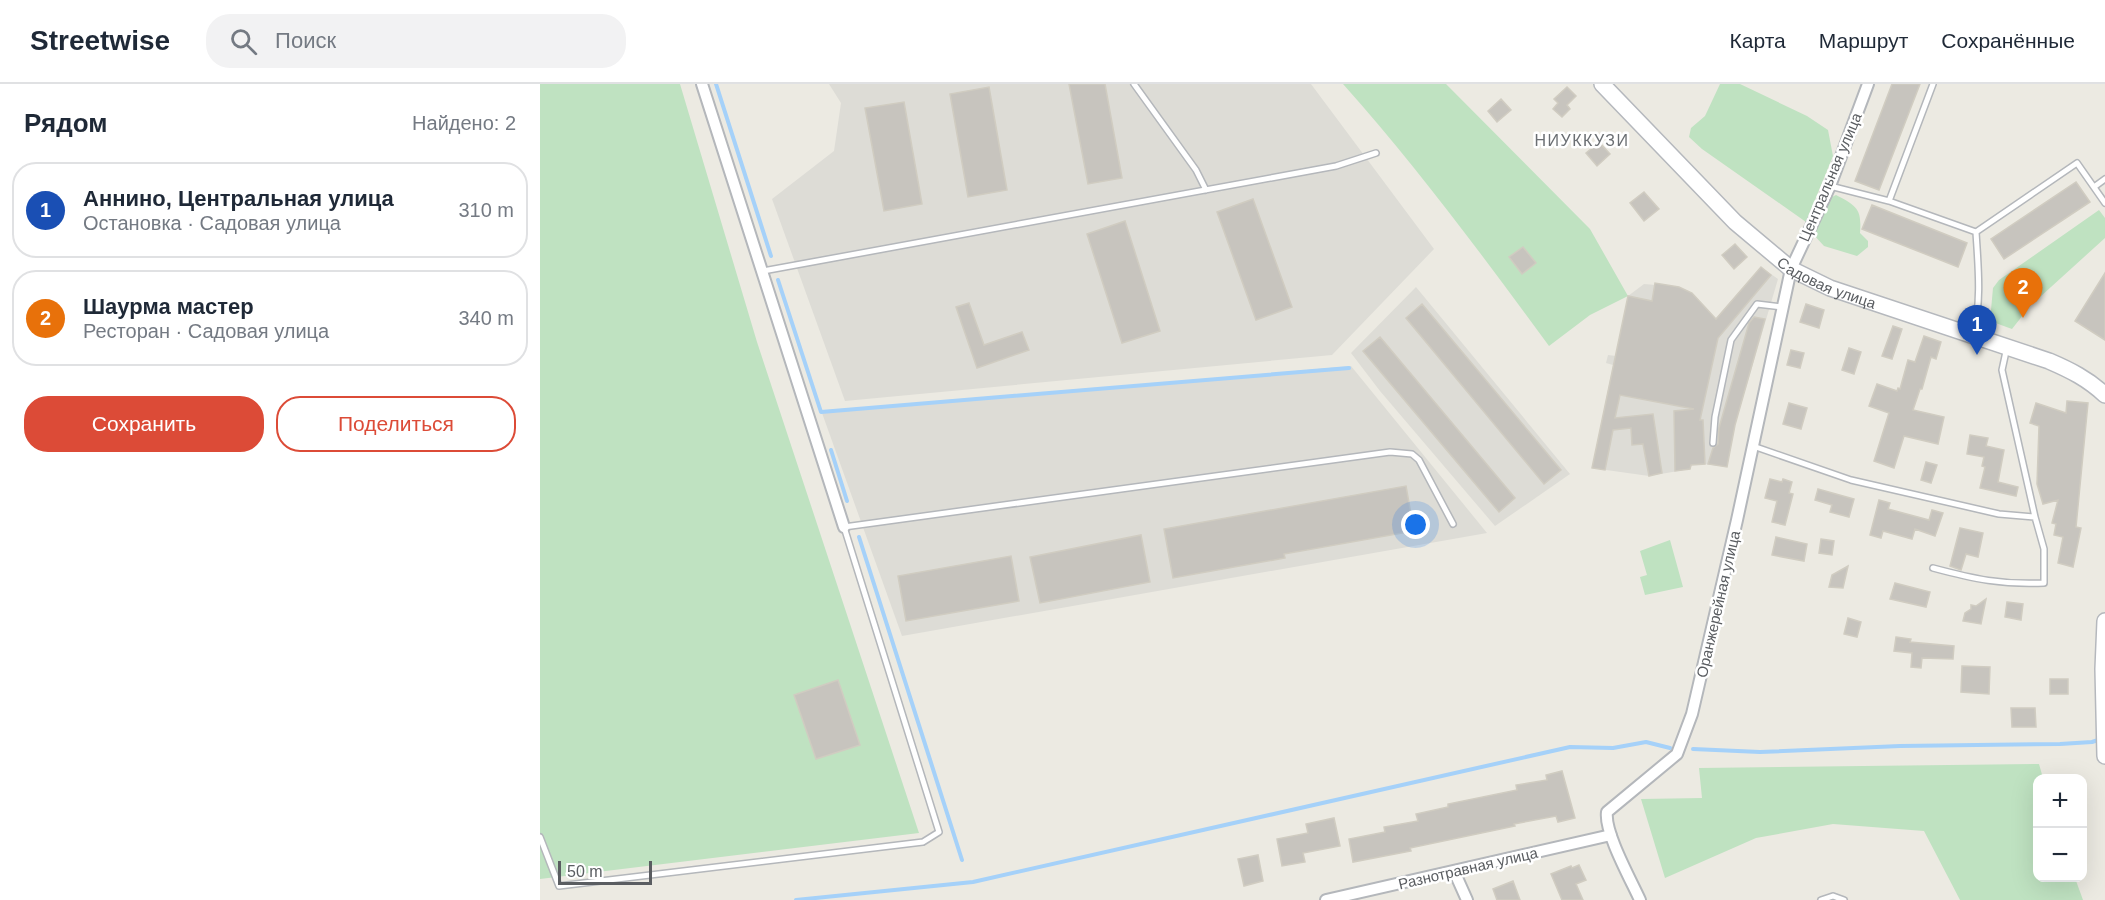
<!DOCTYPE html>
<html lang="ru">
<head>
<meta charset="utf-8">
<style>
	body { margin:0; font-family:Arial,sans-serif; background:#f2f2f3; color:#1f2937 }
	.controls { position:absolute; right:18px; bottom:18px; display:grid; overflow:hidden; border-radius:12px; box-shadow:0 6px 24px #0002 }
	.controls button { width:54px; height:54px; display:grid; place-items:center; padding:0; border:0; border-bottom:2px solid #e0e1e3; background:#fff; color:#1f2937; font:30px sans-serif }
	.scale { position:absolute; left:18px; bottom:15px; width:94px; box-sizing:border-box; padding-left:6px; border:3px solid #5a5d61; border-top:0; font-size:16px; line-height:21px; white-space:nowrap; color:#5a5d61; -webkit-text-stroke:4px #fff; paint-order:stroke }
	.you { position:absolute; left:876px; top:441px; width:21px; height:21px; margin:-15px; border:4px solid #fff; border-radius:50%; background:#1a73e8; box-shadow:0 0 0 9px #1a73e833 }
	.badge { display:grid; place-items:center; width:39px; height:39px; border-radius:50%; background:#dc4b37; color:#fff; font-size:20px; font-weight:700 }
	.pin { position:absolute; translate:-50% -50px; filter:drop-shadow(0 2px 3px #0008) }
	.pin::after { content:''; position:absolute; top:32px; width:21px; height:18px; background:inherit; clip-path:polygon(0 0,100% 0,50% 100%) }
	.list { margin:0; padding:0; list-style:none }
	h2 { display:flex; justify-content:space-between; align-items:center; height:78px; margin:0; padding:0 24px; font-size:26px }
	h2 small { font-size:20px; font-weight:400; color:#747a83 }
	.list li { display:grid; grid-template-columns:39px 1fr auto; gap:18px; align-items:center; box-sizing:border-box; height:96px; margin:0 12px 12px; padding:0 12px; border:2px solid #e0e1e3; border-radius:24px }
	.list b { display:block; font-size:22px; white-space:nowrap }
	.list p { margin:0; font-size:20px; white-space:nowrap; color:#747a83 }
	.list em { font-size:20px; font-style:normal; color:#747a83 }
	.actions { display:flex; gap:12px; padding:18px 24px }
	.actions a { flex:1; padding:14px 0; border:2px solid #dc4b37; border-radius:24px; text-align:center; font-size:21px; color:#dc4b37 }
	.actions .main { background:#dc4b37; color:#fff }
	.icon { flex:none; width:33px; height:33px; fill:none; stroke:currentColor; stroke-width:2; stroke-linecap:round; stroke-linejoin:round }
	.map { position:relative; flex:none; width:1565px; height:816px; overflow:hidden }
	header { display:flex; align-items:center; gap:36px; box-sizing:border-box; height:84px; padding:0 30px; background:#fff; border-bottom:2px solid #e0e1e3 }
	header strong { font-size:28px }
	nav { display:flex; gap:33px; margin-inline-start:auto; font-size:21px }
	.search { width:420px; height:54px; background:#f2f2f3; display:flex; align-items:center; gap:15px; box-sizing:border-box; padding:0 21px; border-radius:24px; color:#747a83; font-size:22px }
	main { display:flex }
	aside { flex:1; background:#fff }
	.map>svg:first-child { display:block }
	.industrial { fill:#dddcd6 }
	.green { fill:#bfe2c1 }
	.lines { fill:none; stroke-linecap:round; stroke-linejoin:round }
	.stream { stroke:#a5d1f9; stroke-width:4 }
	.building { fill:#c7c4be; stroke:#d0ccc1; stroke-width:1.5 }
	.service-casing { stroke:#b4b7bb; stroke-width:8 }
	.minor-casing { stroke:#b4b7bb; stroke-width:14 }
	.secondary-casing { stroke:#b5b8bd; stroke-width:18 }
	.service { stroke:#fff; stroke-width:5 }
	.minor { stroke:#fff; stroke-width:10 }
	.secondary { stroke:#fff; stroke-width:15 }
	.labels { text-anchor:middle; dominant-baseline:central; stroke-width:5; stroke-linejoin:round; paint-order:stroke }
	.street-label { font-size:15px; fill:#5a5d61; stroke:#fff }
	.neighbourhood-label { font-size:16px; letter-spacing:1.5px; fill:#6b6f73; stroke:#fff }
</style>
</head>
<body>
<header>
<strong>Streetwise</strong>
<div class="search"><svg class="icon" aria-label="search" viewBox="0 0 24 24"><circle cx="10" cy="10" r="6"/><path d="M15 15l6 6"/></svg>Поиск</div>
<nav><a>Карта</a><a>Маршрут</a><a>Сохранённые</a></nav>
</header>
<main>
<aside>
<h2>Рядом<small>Найдено: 2</small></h2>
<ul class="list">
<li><span class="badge" style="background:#1a4fb4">1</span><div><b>Аннино, Центральная улица</b><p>Остановка · Садовая улица</p></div><em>310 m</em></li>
<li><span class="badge" style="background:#e8710a">2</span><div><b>Шаурма мастер</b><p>Ресторан · Садовая улица</p></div><em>340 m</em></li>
</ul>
<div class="actions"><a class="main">Сохранить</a><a>Поделиться</a></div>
</aside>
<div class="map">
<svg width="1565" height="816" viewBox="0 0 1565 816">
	<rect width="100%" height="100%" fill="#eceae2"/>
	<path class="industrial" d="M289,0H771L894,165L792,271L305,317L232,115L294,67L301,19Z
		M1221,183L1238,195L1195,341L1187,383L1164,380L1152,381L1150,385L1109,392L1052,384L1073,281L1066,279L1068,271L1076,272L1088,212L1104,200L1139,203L1152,209L1170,228V241Z
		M876,203L1030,390L955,442L840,307L811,269Z
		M811,282L947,449L362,552L282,329Z"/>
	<path class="green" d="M0,0H140L217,258L379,749L0,795Z
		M803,0H906L1050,145L1088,212L1050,231L1009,262C943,172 877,83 803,0Z
		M1180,0H1200L1267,32L1288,46L1293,72L1266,138L1162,65L1149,53L1151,44L1165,32Z
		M1296,111C1317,122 1322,125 1320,149L1328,157V163L1317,172L1284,162L1273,150L1288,115Z
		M1559,126L1565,134V154L1490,222L1472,245L1450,237L1453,204L1459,196Z
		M1130,456L1143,503L1105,511L1100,493L1107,491L1100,467Z
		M1499,680L1503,694H1498V794H1535L1543,816H1420L1384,747L1293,740L1216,754L1125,794L1101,715L1162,714L1159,684Z"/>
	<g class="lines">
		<path class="stream" d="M176,0L231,172
			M238,196L281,328L809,284
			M291,366L307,417
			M319,453L422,776
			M1153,665L1220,668L1360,662L1520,660L1552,658L1561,655
			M256,816L433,798L1030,663L1073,664L1106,658L1130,664"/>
	</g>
	<path class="building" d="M529,0H565L582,94L548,100Z
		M1352,0H1380L1339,106L1315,97Z
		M449,3L467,106L428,113L410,10Z
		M1027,3L1036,12L1027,21L1030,25L1022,33L1013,25L1018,19L1014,15Z
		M961,15L971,26L957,38L948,27Z
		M364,18L382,120L344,127L325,24Z
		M1059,58L1070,70L1057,82L1046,69Z
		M1536,98L1550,118L1464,175L1451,155Z
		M1104,108L1119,125L1104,137L1090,119Z
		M713,115L752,223L716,236L677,128Z
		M1332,121L1427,159L1418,183L1322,145Z
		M585,137L620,247L582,259L547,150Z
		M1195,160L1207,173L1194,185L1182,171Z
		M983,163L996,179L982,190L969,173Z
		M1221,183L1231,191L1178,254L1160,336H1163L1165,380L1151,381L1150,385L1135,387L1134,327L1154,325L1080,311L1075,334L1113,330L1122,389L1109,392L1103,360L1092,361L1091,344L1073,346L1065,386L1052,384L1088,212L1112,217L1115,199L1139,203L1152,209L1176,235Z
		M1565,189V256L1535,237Z
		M429,219L444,261L482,248L489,266L437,284L416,223Z
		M882,220L1021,386L1004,400L866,234Z
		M1266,220L1284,226L1279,244L1260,238Z
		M1214,233L1225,235L1195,341L1187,383L1168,380L1173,364L1178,360L1179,344L1209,239Z
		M1353,242L1362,245L1352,275L1342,272Z
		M1384,252L1401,258L1396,275L1391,273L1382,305H1380L1373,326L1404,333L1398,360L1364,352L1354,384L1334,377L1349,329L1329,322L1337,300L1357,307L1358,304L1360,305L1368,276L1375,278Z
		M840,253L975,414L959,428L823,267Z
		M1309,264L1321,268L1314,290L1302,286Z
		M1251,266L1264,269L1260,284L1247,281Z
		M1527,317L1548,319L1536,443L1541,444L1533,483L1518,479L1523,453L1514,451L1516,440L1512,439L1518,416L1503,420L1497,400L1499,342L1490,339L1496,319L1526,329Z
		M1249,319L1267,324L1261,345L1243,340Z
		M1430,351L1448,354L1446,362L1464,366L1458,398L1478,403L1476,412L1440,404L1445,383L1442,382L1444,373L1427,370Z
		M1386,378L1397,381L1391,399L1381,396Z
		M1230,395L1242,398L1243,395L1252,398L1249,409L1253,410L1245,441L1232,438L1237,417L1225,414Z
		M866,402L874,447L744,470L745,474L633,494L624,445Z
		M1278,405L1314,415L1309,433L1290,428L1292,421L1275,416Z
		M1339,416L1350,419L1348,425L1389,436L1392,426L1403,429L1395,452L1375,445L1372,455L1343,447L1341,454L1330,451Z
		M1420,444L1443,449L1438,473L1426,470L1421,486L1410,482Z
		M601,451L610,498L500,519L490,473Z
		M1236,453L1267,460L1264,477L1232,471Z
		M1281,455L1294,457L1292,471L1279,469Z
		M471,472L479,517L366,537L358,492Z
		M1308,482L1303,504L1289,503L1292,491Z
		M1355,499L1390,508L1386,523L1350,515Z
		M1446,515L1441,540L1423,537L1425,529L1431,525V521L1436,522Z
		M1467,518L1483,520L1481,536L1465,533Z
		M1308,534L1321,538L1317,553L1304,550Z
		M1356,553L1371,555L1370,558L1414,562L1413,575L1382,574L1381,584L1371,583L1372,569L1354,567Z
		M1422,582L1450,583L1449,610L1421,608Z
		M1510,595H1528V610H1510Z
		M298,596L320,661L276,675L254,611Z
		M1471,624H1495L1496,643H1472Z
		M1022,687L1035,734L1018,738L1016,732L974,740L975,742L870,764L871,767L813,778L809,755L845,748L844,743L878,737L876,730L908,723V720L977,706L976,701L1007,696L1006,691Z
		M794,734L800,762L763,769L765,778L742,782L737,755L768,749L766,740Z
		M718,771L723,797L704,802L698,775Z
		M1039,781L1046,796L1036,800L1043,816H1022L1011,790L1031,782L1032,784Z
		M973,797L980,816H957L953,805Z"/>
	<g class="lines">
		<defs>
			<path id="service" d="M594,0L656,86L666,106
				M1393,0L1349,117L1436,148L1537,79L1565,119
				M1290,102L1349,117
				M1554,103L1565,95
				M223,187L796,82L836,69
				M1433,250C1442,218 1438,181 1436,148
				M1173,359L1175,333L1191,256L1217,220L1243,223
				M1213,362L1311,396L1459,430L1495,433L1462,286L1467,263
				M1393,484C1434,495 1462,501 1504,499V465L1495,433
				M0,753L19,802L383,758L399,748L304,443L850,368L872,370L879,376L913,440
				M1281,816L1293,812L1304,816"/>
			<path id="minor" d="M162,0L304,443
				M914,787L927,816
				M786,816L1071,751
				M1100,816C1091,796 1064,748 1067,728L1137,670L1152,630L1197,436L1251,185L1290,102L1328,0"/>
			<g id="secondary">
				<path id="s1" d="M1062,0L1195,138L1251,185L1290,204L1509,277C1530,286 1548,295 1565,311"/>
				<path d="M1565,537L1563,585L1565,672"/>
			</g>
		</defs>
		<use href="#service" class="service-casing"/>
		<use href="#minor" class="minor-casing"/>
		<use href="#secondary" class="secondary-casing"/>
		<use href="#service" class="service"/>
		<use href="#minor" class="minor"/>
		<use href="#secondary" class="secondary"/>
	</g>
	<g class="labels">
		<g class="street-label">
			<text transform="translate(1290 93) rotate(-67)">Центральная улица</text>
			<text stroke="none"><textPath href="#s1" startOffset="303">Садовая улица</textPath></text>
			<text transform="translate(1178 520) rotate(-77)">Оранжерейная улица</text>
			<text transform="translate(928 784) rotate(-13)">Разнотравная улица</text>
		</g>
		<g class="neighbourhood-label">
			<text x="1042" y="56">НИУККУЗИ</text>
		</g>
	</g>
</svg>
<div class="controls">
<button>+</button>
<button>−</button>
</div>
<div class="scale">50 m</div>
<div class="you"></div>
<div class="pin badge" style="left:1437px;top:271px;background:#1a4fb4">1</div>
<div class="pin badge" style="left:1483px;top:234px;background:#e8710a">2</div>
</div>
</main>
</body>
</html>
